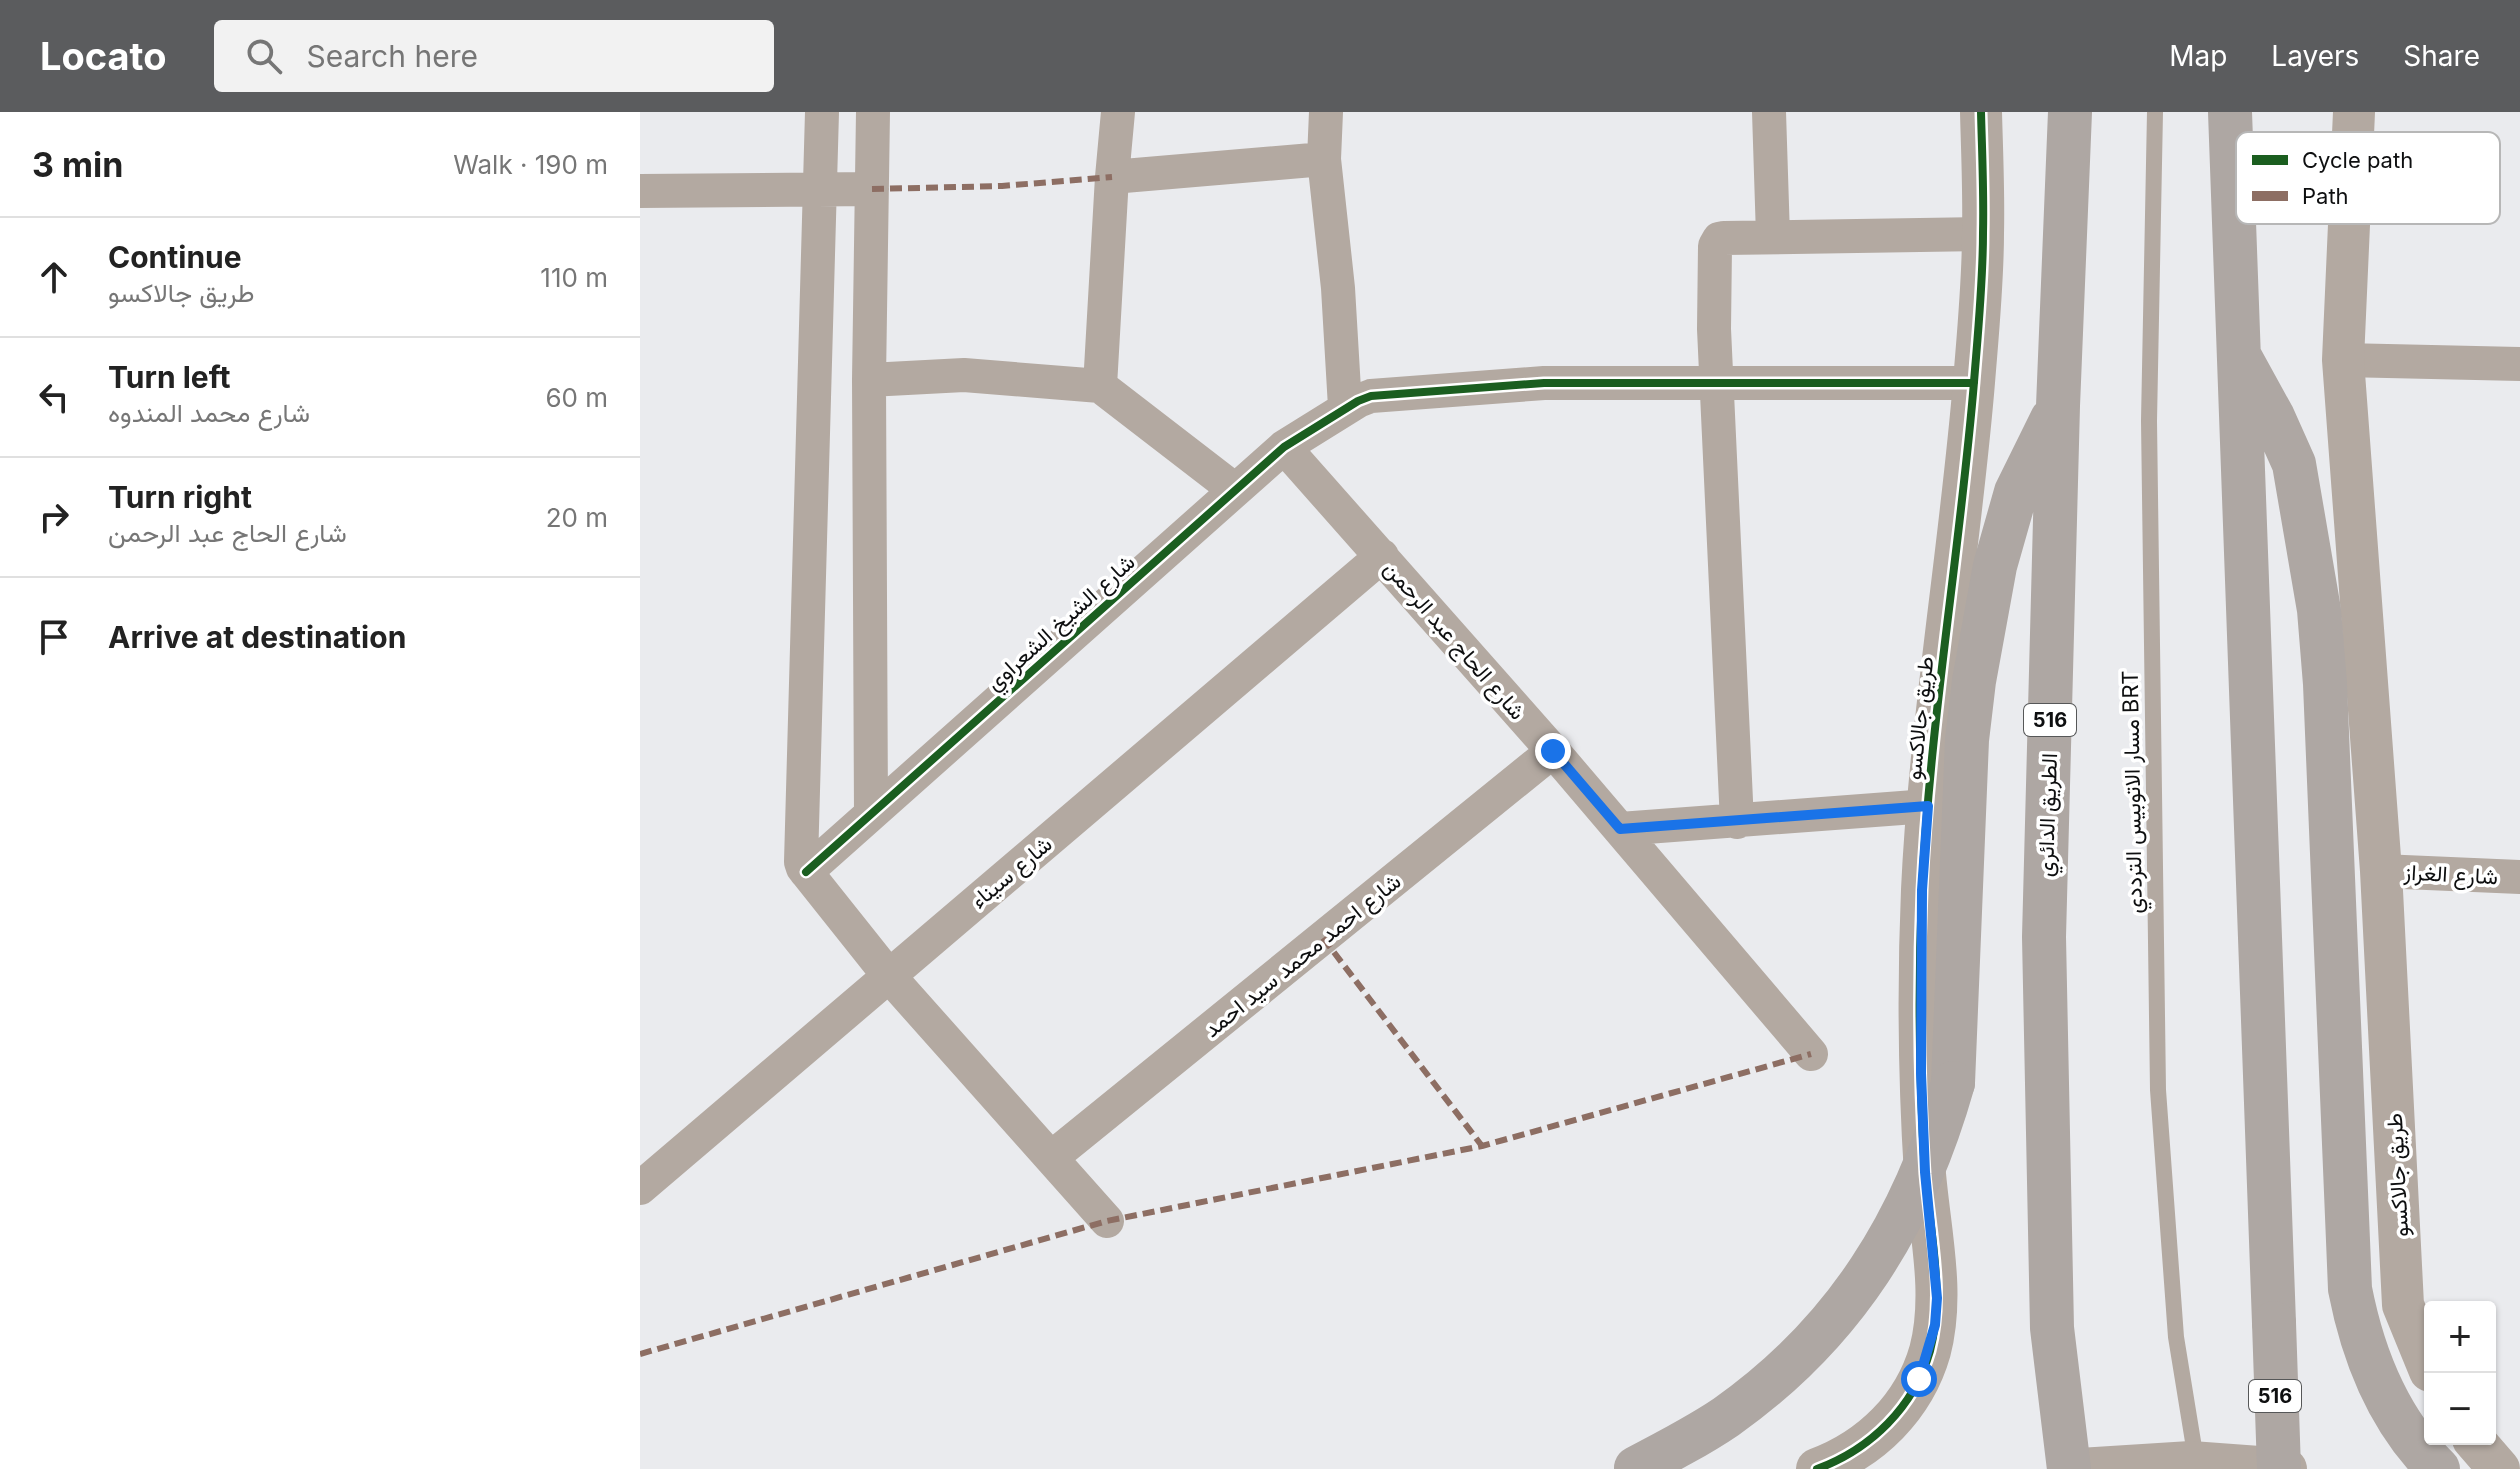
<!DOCTYPE html>
<html lang="en">
<head>
<meta charset="utf-8">
<style>
	body { margin:0; font-family:Inter,Vazirmatn,sans-serif; background:#f2f2f2; color:#222 }
	.controls { position:absolute; right:24px; bottom:24px; display:grid; overflow:hidden; border-radius:8px; box-shadow:0 2px 6px #0004 }
	.controls button { width:72px; height:72px; display:grid; place-items:center; padding:0; border:0; border-bottom:2px solid #e0e0e0; background:#fff; color:#222; font:40px sans-serif }
	.stop { position:absolute; width:24px; height:24px; margin:-18px; border:6px solid #1a73e8; border-radius:50%; background:#fff }
	.stop.end { background:#1a73e8; border-color:#fff; box-shadow:0 2px 8px #0008 }
	.list { margin:0; padding:0; list-style:none }
	h2 { display:flex; justify-content:space-between; align-items:center; height:104px; margin:0; padding:0 32px; font-size:34px }
	h2 small { font-size:26px; font-weight:400; color:#767676 }
	.list li { display:grid; grid-template-columns:52px 1fr auto; gap:24px; align-items:center; box-sizing:border-box; height:120px; padding:0 32px; border-top:2px solid #e0e0e0 }
	.list b { display:block; font-size:30px; white-space:nowrap }
	.list p { margin:0; font-size:26px; white-space:nowrap; color:#767676 }
	.list em { font-size:26px; font-style:normal; color:#767676 }
	.icon { flex:none; width:44px; height:44px; fill:none; stroke:currentColor; stroke-width:2; stroke-linecap:round; stroke-linejoin:round }
	.map { position:relative; flex:none; width:1880px; height:1357px; overflow:hidden }
	header { display:flex; align-items:center; gap:48px; box-sizing:border-box; height:112px; padding:0 40px; background:#5b5c5e; color:#fff }
	header strong { font-size:38px }
	nav { display:flex; gap:44px; margin-inline-start:auto; font-size:28px }
	.search { width:560px; height:72px; background:#f2f2f2; display:flex; align-items:center; gap:20px; box-sizing:border-box; padding:0 28px; border-radius:8px; color:#767676; font-size:30px }
	main { display:flex }
	aside { flex:1; background:#fff }
	.map>svg:first-child { display:block }
	.lines { fill:none; stroke-linecap:round; stroke-linejoin:round }
	.service { stroke:#b3a9a1; stroke-width:16 }
	.minor { stroke:#b3a9a1; stroke-width:34 }
	.tertiary { stroke:#b3a9a1; stroke-width:42 }
	.motorway { stroke:#aea7a3; stroke-width:44 }
	.motorway-bridge { stroke:#aea7a3; stroke-width:44 }
	.quiet { stroke:#8d6e63; stroke-width:6; stroke-dasharray:12 6; stroke-linecap:butt }
	.cycleway-casing { stroke:#fff; stroke-width:13 }
	.cycleway { stroke:#1b5e20; stroke-width:8 }
	.route { stroke:#1a73e8; stroke-width:10 }
	.labels { text-anchor:middle; dominant-baseline:central; stroke-width:7; stroke-linejoin:round; paint-order:stroke }
	.shield { fill:#fff; stroke:#565758; stroke-width:2 }
	.shield-label { font-size:20px; font-weight:bold; fill:#0e0f10 }
	.street-label { font-size:22px; fill:#0e0f10; stroke:#fff }
	.key { fill:#fff; stroke:#b7b7b7; stroke-width:2 }
	.key-label { font-size:22px; fill:#0e0f10 }
</style>
</head>
<body>
<header>
<strong>Locato</strong>
<div class="search"><svg class="icon" aria-label="search" viewBox="0 0 24 24"><circle cx="10" cy="10" r="6"/><path d="M15 15l6 6"/></svg>Search here</div>
<nav><a>Map</a><a>Layers</a><a>Share</a></nav>
</header>
<main>
<aside>
<h2>3 min<small>Walk · 190 m</small></h2>
<ul class="list">
<li><svg class="icon" aria-label="ahead" viewBox="0 0 24 24"><path d="M12 20V5M6 11l6-6 6 6"/></svg><div><b>Continue</b><p>طريق جالاكسو</p></div><em>110 m</em></li>
<li><svg class="icon" aria-label="left" viewBox="0 0 24 24"><path d="M17 20v-9H6M10 6l-5 5 5 5"/></svg><div><b>Turn left</b><p>شارع محمد المندوه</p></div><em>60 m</em></li>
<li><svg class="icon" aria-label="right" viewBox="0 0 24 24"><path d="M7 20v-9h11M14 6l5 5-5 5"/></svg><div><b>Turn right</b><p>شارع الحاج عبد الرحمن</p></div><em>20 m</em></li>
<li><svg class="icon" aria-label="arrive" viewBox="0 0 24 24"><path d="M6 21V4h12l-3 4 3 4H6"/></svg><div><b>Arrive at destination</b></div></li>
</ul>
</aside>
<div class="map">
<svg width="1880" height="1357" viewBox="0 0 1880 1357">
	<rect width="100%" height="100%" fill="#eaebee"/>
	<g class="lines">
		<path class="service" d="M1515,0L1509,309L1518,978L1536,1225L1556,1348"/>
		<path class="minor" d="M182,0L161,750L163,756L249,864L467,1109
			M686,0L684,47L698,176L705,295
			M1129,0L1133,124
			M472,65L684,47
			M0,79L232,77
			M1703,248L1880,252
			M229,268L324,263L460,274L595,378
			M460,274L472,65L478,0
			M644,335L913,639L1171,942
			M231,702L229,268L233,0
			M1097,710L1074,217L1075,134L1079,127L1084,126L1343,122
			M980,717L1288,694
			M1741,759L1880,765
			M166,760L644,335L718,289L731,284L904,271H1334
			M411,1046L913,639
			M0,1076L742,444"/>
		<path class="tertiary" d="M1714,0L1703,248L1741,759L1763,1193L1790,1259
			M1833,1327L1859,1357
			M1177,1357C1231,1337 1274,1295 1290,1239C1305,1182 1290,1120 1285,1062C1279,968 1278,872 1282,778C1290,608 1320,439 1334,270C1338,220 1343,170 1343,121C1344,81 1342,40 1341,0
			M1440,1357L1551,1350L1646,1357"/>
		<path class="motorway" d="M1590,0L1634,1211
			M1601,247L1633,305L1654,352L1679,498L1685,572L1710,1177C1723,1244 1748,1308 1798,1357
			M1313,971L1327,628L1334,569L1355,454L1376,380L1412,307
			M1429,1357L1412,1216L1404,825L1418,294L1430,0"/>
		<path class="motorway-bridge" d="M1634,1211L1639,1357
			M996,1356C1027,1340 1058,1324 1086,1305C1205,1221 1274,1109 1313,971"/>
		<path class="quiet" d="M232,77L362,74L472,65
			M683,826L842,1034
			M0,1242L467,1109L842,1034L1171,942"/>
		<defs>
			<path id="cycleway" d="M166,760L644,335L718,289L731,284L904,271H1334
				M1177,1357C1231,1337 1274,1295 1290,1239C1305,1182 1290,1120 1285,1062C1279,968 1278,872 1282,778C1290,608 1320,439 1334,270C1338,220 1343,170 1343,121C1344,81 1342,40 1341,0"/>
		</defs>
		<use href="#cycleway" class="cycleway-casing"/>
		<use href="#cycleway" class="cycleway"/>
	</g>
	<g class="lines">
		<path class="route" d="M913,639L980,717L1288,694L1282,778L1281,961L1285,1060L1297,1186L1295,1213L1279,1267"/>
	</g>
	<g class="labels">
		<g class="shield">
			<rect x="1384" y="592" width="52" height="32" rx="6"/>
			<rect x="1609" y="1268" width="52" height="32" rx="6"/>
		</g>
		<g class="shield-label">
			<text x="1410" y="608">516</text>
			<text x="1635" y="1284">516</text>
		</g>
		<g class="street-label">
			<text transform="translate(420 510) rotate(-42)">شارع الشيخ الشعراوي</text>
			<text transform="translate(815 528) rotate(49)">شارع الحاج عبد الرحمن</text>
			<text transform="translate(1279 606) rotate(-84)">طريق جالاكسو</text>
			<text transform="translate(1492 680) rotate(-91)">مسار الاتوبيس الترددي BRT</text>
			<text transform="translate(1407 703) rotate(-88)">الطريق الدائري</text>
			<text transform="translate(371 760) rotate(-40)">شارع سيناء</text>
			<text transform="translate(1811 762) rotate(3)">شارع الغراز</text>
			<text transform="translate(662 843) rotate(-39)">شارع احمد محمد سيد احمد</text>
			<text transform="translate(1757 1063) rotate(-93)">طريق جالاكسو</text>
		</g>
	</g>
	<rect x="1596" y="20" width="264" height="92" rx="12" class="key"/>
	<rect x="1612" y="43" width="36" height="10" fill="#1b5e20"/>
	<rect x="1612" y="79" width="36" height="10" fill="#8d6e63"/>
	<g class="key-label">
		<text x="1662" y="56">Cycle path</text>
		<text x="1662" y="92">Path</text>
	</g>
</svg>
<div class="controls">
<button>+</button>
<button>−</button>
</div>
<div class="stop" style="left:1279px;top:1267px"></div>
<div class="stop end" style="left:913px;top:639px"></div>
</div>
</main>
</body>
</html>
